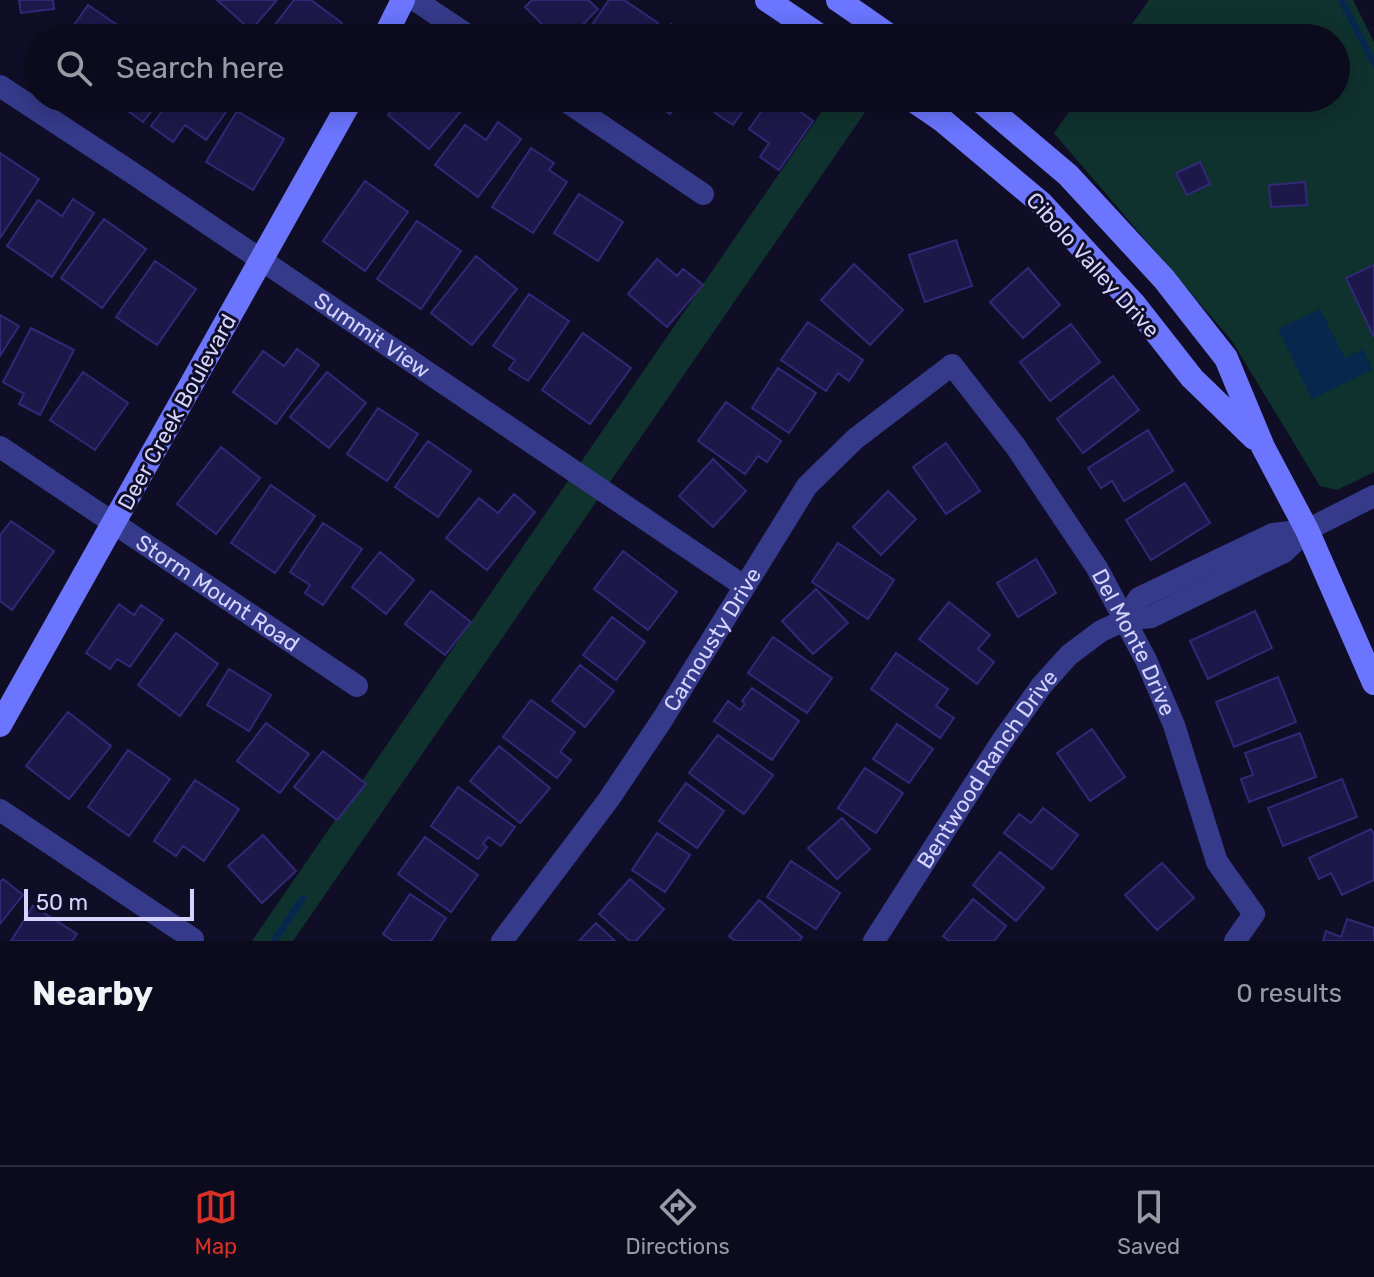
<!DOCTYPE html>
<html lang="en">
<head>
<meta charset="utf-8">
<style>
	body { margin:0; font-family:Rubik,sans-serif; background:#151326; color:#f1f3f6 }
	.scale { position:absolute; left:24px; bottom:20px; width:170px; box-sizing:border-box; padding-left:8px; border:4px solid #d5d4ff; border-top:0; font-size:22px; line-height:28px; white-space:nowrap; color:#d5d4ff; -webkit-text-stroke:6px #100e27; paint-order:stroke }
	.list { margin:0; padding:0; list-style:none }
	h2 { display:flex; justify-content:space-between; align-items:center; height:104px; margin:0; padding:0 32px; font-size:34px }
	h2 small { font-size:26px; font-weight:400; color:#9a9aa4 }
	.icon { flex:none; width:44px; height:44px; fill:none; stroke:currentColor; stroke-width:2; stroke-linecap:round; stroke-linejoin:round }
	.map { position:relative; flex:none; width:1374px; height:941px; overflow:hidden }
	.search { position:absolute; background:#0c0a1d; box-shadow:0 4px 20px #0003; left:24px; right:24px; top:24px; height:88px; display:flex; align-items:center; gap:20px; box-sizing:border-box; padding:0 28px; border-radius:44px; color:#9a9aa4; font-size:30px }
	.sheet { height:224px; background:#0c0a1d }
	nav { display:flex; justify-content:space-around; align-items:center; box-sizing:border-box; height:112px; border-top:2px solid #2c2b3b; background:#0c0a1d; font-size:22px; color:#9a9aa4 }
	nav a { display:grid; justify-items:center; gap:4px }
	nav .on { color:#d93025 }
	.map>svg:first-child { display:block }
	.green { fill:#10322e }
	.water { fill:#08274c }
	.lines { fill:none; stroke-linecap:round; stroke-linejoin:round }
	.stream { stroke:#08274c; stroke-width:7 }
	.building { fill:#1e184a; stroke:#312977; stroke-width:2 }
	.street { stroke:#353a8a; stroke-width:22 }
	.secondary { stroke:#6b75ff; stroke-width:24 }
	.labels { text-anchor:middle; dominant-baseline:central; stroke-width:6; stroke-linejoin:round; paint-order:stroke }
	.street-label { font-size:22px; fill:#d5d4ff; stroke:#100e27 }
</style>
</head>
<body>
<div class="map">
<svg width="1374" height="941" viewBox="0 0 1374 941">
	<rect width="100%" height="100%" fill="#100e27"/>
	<path class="green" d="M1149,0H1353L1374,42V472L1337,490L1320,486L1232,341L1054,133L1079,98H1336V38H1122Z
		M831,98H875L293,941H252Z"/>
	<path class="water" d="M1320,309L1345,358L1363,349L1373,369L1312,399L1278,329Z"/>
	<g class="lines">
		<path class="stream" d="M1341,0L1374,63
			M274,941L303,898"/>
	</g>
	<path class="building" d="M19,0H53L54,9L21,13Z
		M217,0H277L251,30Z
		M294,0H311L342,23L330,38H265Z
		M532,0H588L598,9L570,38H556L525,7Z
		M609,0H624L658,23L648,38H583Z
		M88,5L129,33L125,38H65Z
		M671,24L690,38H660Z
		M110,98H161L143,122Z
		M172,98H236L206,140L185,125L173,142L151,126Z
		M402,98H458L466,105L429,149L388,115Z
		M652,98H681L670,114L650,100Z
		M709,98H752L733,125L715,113L720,106Z
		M771,98H781L813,121L779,170L760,157L769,143L749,129Z
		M237,111L284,139L253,190L206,162Z
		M498,122L521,139L478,197L435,165L465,125L486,140Z
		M531,148L554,163L549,170L567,182L533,233L492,207Z
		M0,153L39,179L0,238Z
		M1200,162L1210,184L1187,195L1176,173Z
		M365,181L408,212L365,271L323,241Z
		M1305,182L1307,205L1271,207L1269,185Z
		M579,194L623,222L598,261L554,233Z
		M73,199L94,213L52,277L7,246L38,200L62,216Z
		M104,219L146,249L102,308L61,278Z
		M417,221L461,251L421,309L377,279Z
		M956,240L972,286L925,302L909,255Z
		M476,256L517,289L472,345L431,313Z
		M657,259L677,276L683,269L703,285L667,327L628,294Z
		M155,261L196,289L157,345L116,317Z
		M854,264L903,310L870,345L821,300Z
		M1374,265V337L1346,278Z
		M1028,268L1060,305L1023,338L990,302Z
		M529,294L569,321L528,381L509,369L515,360L493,346Z
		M0,315L19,326L0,356Z
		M808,322L863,360L849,381L838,373L826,391L781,360Z
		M1071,324L1100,362L1050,401L1020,362Z
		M31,328L74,350L40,415L19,404L24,394L3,382Z
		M583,333L631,368L590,424L542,390Z
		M297,349L319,365L276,424L233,392L263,351L284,366Z
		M778,368L816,393L789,433L752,408Z
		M83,372L128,403L95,450L50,420Z
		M327,372L366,403L329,448L290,417Z
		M1113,376L1139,410L1083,453L1057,419Z
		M726,402L781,441L767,462L758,456L745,474L698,441Z
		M378,408L418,434L387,481L347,454Z
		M1148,430L1173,471L1124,501L1112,481L1101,488L1088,468Z
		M428,441L471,471L438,517L395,487Z
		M946,443L980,491L946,514L913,467Z
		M221,447L260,478L216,534L177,504Z
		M713,459L746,491L713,527L679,496Z
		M1185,483L1210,523L1151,560L1126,520Z
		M271,485L315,516L275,573L231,543Z
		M888,491L916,519L881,555L853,527Z
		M514,494L535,512L487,570L446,538L479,498L498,513Z
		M11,521L54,551L12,610L0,601V535Z
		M323,523L362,549L323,605L305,593L310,585L290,572Z
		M838,543L894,580L868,619L812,582Z
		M623,551L677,592L648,630L594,589Z
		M380,552L414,580L386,614L352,587Z
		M1036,559L1056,593L1018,617L997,583Z
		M816,589L848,623L813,654L782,621Z
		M431,591L471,622L445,655L405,624Z
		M949,602L990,635L978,649L994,662L977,684L919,639Z
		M119,604L134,615L141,605L163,620L130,667L117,659L110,669L86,653Z
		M1255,611L1272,648L1208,679L1190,641Z
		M612,617L645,642L616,680L583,655Z
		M176,633L218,664L180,716L138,685Z
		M773,637L832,678L807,713L748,673Z
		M896,653L948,689L936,706L954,718L940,738L871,689Z
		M580,665L614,691L585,727L552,701Z
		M229,669L271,695L249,731L207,705Z
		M1278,677L1296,722L1234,747L1216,702Z
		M752,688L799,721L772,760L714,721L728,701L740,710L745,704L742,701Z
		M531,700L575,732L560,752L571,760L557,778L503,737Z
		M68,712L111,746L69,799L26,766Z
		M266,723L309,754L280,793L237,761Z
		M897,724L933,749L909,783L873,759Z
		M1092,729L1125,777L1090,801L1057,753Z
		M1300,733L1316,777L1249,802L1241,779L1253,775L1245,753Z
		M718,735L773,775L744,814L689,773Z
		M499,746L550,788L520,823L470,781Z
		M128,750L170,779L129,836L88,807Z
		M323,751L366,784L337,820L294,787Z
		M865,768L903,793L876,833L838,808Z
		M1342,779L1357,817L1283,846L1268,808Z
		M195,780L239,809L204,861L183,846L176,856L154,841Z
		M686,783L724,811L697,848L659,821Z
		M458,787L515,827L501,846L488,837L483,844L487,847L478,859L431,826Z
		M1043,808L1078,835L1052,869L1004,833L1019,814L1031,823Z
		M842,818L870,849L837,879L808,848Z
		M1371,829L1374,835V880L1342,895L1331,873L1319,879L1309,858Z
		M657,833L690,855L665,892L632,870Z
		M263,835L296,871L262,903L228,866Z
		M425,837L478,875L451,912L398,874Z
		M1000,852L1044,888L1016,921L973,885Z
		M791,861L840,893L816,929L767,897Z
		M1162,863L1194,898L1157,930L1125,895Z
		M3,879L23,895L0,924V882Z
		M630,879L664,909L636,941H630L599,914Z
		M410,894L446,918L431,941H393L383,934Z
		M973,899L1006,926L994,941H949L943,936Z
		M759,900L802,937L799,941H735L729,936Z
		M33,906L77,934L72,941H11Z
		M1347,919L1374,928V941H1323L1326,931L1341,937Z
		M596,923L615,941H579Z"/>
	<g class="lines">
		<g class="street">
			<path d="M415,0L472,38"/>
			<path id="s1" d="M0,86L131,172L744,586"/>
			<path d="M561,98L703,194"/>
			<path id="s2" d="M0,447L357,686"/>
			<path d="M1125,620L1139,598L1273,534L1307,530"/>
			<path d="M0,810L193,939"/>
			<path id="s3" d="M502,941L609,799L662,720L807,486L855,439L952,365L1016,447L1097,568L1146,660L1174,725L1217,862L1254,914L1235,941"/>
			<path id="s4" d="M874,941L1002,741L1042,685L1069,655L1101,631L1125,620L1151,617L1284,552L1307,530L1374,496"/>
		</g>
		<path class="secondary" d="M767,0L823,38
			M838,0L893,38
			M384,38L403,0
			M910,98L942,120L1041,203L1134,304L1192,378L1254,438
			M977,98L1068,175L1164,279L1226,358L1263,447L1307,530L1374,683
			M0,725L352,98"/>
	</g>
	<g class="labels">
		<g class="street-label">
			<text transform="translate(1093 265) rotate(48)">Cibolo Valley Drive</text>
			<text stroke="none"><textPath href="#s1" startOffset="448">Summit View</textPath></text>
			<text transform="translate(177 412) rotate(-61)">Deer Creek Boulevard</text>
			<text stroke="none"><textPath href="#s2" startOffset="262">Storm Mount Road</textPath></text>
			<text stroke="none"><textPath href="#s3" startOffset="368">Carnousty Drive</textPath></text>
			<text stroke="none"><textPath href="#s3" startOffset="1070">Del Monte Drive</textPath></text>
			<text stroke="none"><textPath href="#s4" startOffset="206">Bentwood Ranch Drive</textPath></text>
		</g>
	</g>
</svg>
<div class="scale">50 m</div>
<div class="search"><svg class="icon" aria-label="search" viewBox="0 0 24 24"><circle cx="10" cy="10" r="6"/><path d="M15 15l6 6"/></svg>Search here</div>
</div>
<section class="sheet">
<h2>Nearby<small>0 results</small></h2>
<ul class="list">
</ul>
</section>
<nav>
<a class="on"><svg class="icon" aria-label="map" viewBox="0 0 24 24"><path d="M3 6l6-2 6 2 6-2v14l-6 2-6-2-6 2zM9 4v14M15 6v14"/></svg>Map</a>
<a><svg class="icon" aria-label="directions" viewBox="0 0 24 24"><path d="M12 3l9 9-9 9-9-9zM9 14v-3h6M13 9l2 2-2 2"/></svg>Directions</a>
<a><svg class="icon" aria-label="saved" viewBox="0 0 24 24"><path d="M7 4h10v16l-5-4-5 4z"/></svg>Saved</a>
</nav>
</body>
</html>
